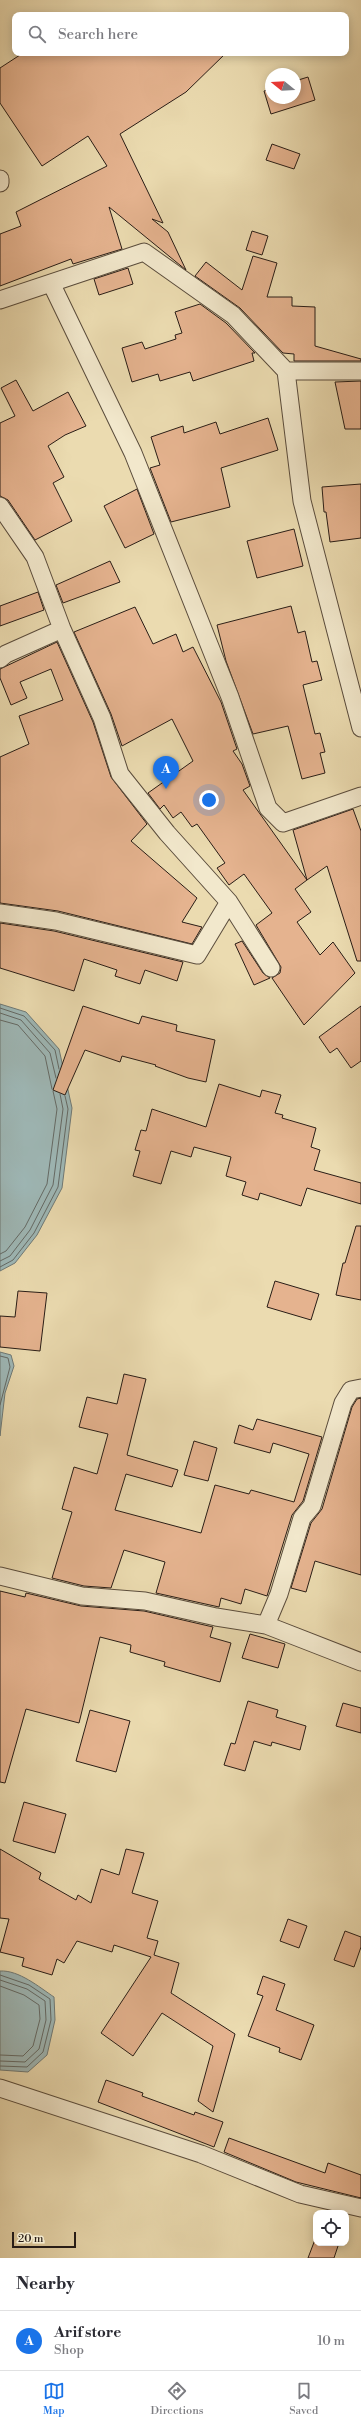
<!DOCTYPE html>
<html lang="en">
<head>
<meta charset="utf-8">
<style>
	body { margin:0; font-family:"Libre Bodoni",serif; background:#f7f7f7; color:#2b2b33 }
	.controls { position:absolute; right:12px; bottom:12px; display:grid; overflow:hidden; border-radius:8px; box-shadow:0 2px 10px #0003 }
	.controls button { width:36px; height:36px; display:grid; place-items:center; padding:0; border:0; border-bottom:1px solid #e1e1e2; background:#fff; color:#2b2b33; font:20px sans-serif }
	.compass { position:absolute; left:265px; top:68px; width:36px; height:36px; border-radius:50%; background:#fff; box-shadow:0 2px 10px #0003; rotate:288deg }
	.scale { position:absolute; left:12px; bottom:10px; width:64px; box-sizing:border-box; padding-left:4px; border:2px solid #291d16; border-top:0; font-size:11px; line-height:14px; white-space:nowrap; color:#291d16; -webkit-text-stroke:3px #f2e8cc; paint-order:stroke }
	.you { position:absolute; left:209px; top:800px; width:14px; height:14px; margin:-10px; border:3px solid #fff; border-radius:50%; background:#1a73e8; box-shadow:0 0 0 6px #1a73e833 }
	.badge { display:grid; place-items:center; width:26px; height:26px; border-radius:50%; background:#1a73e8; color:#fff; font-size:13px; font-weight:700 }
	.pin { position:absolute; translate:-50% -33px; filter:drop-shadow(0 1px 2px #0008) }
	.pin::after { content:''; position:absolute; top:21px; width:14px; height:12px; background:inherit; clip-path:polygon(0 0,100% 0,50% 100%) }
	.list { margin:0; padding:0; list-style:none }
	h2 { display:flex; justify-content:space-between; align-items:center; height:52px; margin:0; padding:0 16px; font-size:17px }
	h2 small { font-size:13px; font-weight:400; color:#7c7c81 }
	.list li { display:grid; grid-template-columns:26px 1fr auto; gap:12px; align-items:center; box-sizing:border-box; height:60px; padding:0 16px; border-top:1px solid #e1e1e2 }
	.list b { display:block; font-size:15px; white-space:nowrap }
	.list p { margin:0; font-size:13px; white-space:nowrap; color:#7c7c81 }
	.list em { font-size:13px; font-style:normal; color:#7c7c81 }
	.icon { flex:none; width:22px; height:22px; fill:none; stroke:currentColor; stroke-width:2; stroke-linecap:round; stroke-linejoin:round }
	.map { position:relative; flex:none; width:361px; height:2258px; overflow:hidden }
	.search { position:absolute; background:#fff; box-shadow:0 2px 10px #0003; left:12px; right:12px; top:12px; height:44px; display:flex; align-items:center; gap:10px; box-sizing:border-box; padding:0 14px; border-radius:8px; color:#7c7c81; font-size:15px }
	.sheet { height:112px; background:#fff }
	nav { display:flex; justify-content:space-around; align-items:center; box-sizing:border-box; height:56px; border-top:1px solid #e1e1e2; background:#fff; font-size:11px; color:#7c7c81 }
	nav a { display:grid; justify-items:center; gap:2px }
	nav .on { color:#1a73e8 }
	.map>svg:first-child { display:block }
	.water { fill:#9eb8b7; stroke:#6f7a77 }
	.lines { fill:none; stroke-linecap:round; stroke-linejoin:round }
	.shore { stroke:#646a66; stroke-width:1 }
	.building { fill:#e5b38f; stroke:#291d16 }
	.street-casing { stroke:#5a4c3c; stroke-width:19 }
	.street { stroke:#f2e8cc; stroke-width:17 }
</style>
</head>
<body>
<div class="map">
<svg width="361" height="2258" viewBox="0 0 361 2258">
	<rect width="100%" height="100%" fill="#ebdbb0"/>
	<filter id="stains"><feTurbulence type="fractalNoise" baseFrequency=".005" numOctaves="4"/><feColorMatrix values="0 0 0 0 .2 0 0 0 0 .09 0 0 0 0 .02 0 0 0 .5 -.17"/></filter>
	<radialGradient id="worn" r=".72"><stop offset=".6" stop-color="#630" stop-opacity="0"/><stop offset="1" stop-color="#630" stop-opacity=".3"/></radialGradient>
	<path class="water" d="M0,1004L26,1012L59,1049L72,1108L62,1188L37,1235L15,1263L0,1271Z
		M0,1352L11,1355L14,1366L5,1393L0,1436Z
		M0,1971C19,1970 39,1987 54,1997L55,2020L47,2055L28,2072L0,2070Z"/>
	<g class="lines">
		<path class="shore" d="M0,1008L24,1016L55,1050L59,1069
			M0,1013L21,1020L50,1053L56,1078
			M0,1020L18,1025L45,1056L52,1089
			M0,1254L6,1251L25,1227L47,1184L57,1109L53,1091
			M0,1261L10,1256L30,1230L53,1185L63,1109L60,1094
			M0,1267L13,1260L34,1233L58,1187L68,1109L65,1096
			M0,1356L8,1358L10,1367L0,1405
			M0,1975L29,1985L50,1999L51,2020L43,2052L27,2067L0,2066
			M0,1980L27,1989L45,2001L46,2020L39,2049L25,2062L0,2061
			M0,1986L24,1995L39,2005L40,2019L33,2046L23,2056L0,2055"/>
	</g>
	<path class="building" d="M23,53H226L186,92L120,134L163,223L152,219L168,232L186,270L109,207L122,249L73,264L71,259L0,286V234L21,226L16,212L107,166L88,136L42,166L0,103V68Z
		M308,77L315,100L271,114L264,91L271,89V98H295V81Z
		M272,144L300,154L294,169L266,160Z
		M252,231L268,236L262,255L246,250Z
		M253,256L277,263L267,297H292V306L315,307V346L361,359V361H294V354L283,353L240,308L195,276L206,262L242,290Z
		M128,268L133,284L99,295L94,279Z
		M200,304L226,323L255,353H252L254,361L193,381L190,372L160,381L158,374L132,382L122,348L142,342L145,349L176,339L175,335L182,333L175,312Z
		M16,380L33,411L68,392L86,426L65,435L48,446L64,477L53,483L72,521L35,540L8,500L0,496V423L15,416L1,388Z
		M361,381V429H345L335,382Z
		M268,418L278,450L221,468L230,507L171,522L150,468L160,465L151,437L183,426L184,433L216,422L220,434Z
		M361,484V538L330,542L326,512H324L322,487Z
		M137,489L154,534L125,548L104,506Z
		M294,529L303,566L257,578L247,541Z
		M110,561L120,582L63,603L56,585Z
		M38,592L44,610L0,626V606Z
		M291,606L298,633L305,631L312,662L317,661L322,680L303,685L315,734L320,733L325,752L320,753L325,773L302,779L288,726L253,734L226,661L217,625Z
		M135,607L153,644L176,634L183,652L193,647L221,702L237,749L233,751L242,764L250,786L243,790L307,880L295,889L311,912L297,922L320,955L333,942L355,973L304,1025L272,978L280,973L281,967L256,925L272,913L244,874L229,885L217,868L225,863L197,824L192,827L181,812L173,818L164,805L160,809L148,793L193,761L172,719L122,746L111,714L74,632Z
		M57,642L93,722L111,777L147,824L131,841L197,898L182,922L202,927L192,944L58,911L0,903V757L29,744L19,716L63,700L51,669L20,682L27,698L11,705L0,678V669Z
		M353,809L361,831V961H357L327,866L307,880L293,830Z
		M0,923L54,931L183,962L177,981L145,970L140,984L115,976L117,970L84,959L74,991L0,968Z
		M242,941L263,973L270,978L254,985L235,944Z
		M83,1006L139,1024L142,1016L177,1025L176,1031L215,1040L206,1082L188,1078L155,1066L156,1065L122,1056L120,1062L85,1050L65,1095L53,1090Z
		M361,1006V1061L351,1068L337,1048L330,1053L319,1037Z
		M219,1084L260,1097L262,1090L281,1095L275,1113L283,1115L282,1118L316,1128L311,1147L320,1150L314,1170L361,1183V1204L307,1188L301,1206L260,1193L258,1200L242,1195L246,1182L226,1176L231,1157L194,1147L191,1157L171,1151L161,1184L133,1176L140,1151L135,1150L141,1130L146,1131L152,1109L206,1127Z
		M356,1226H361V1300L336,1295L343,1263H345Z
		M275,1281L319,1294L311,1320L267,1307Z
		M18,1291L47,1293L40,1351L0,1347V1316L15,1317Z
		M124,1374L146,1379L127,1455L178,1470L172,1487L126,1474L115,1510L201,1533L215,1485L249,1494L251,1490L294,1502L309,1454L273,1443L270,1453L234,1443L239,1425L253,1430L257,1419L322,1437L303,1501L292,1515L267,1596L245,1589L241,1604L221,1598L219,1607L156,1593L165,1562L124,1550L111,1588L84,1586L52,1578L72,1512L62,1509L74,1467L97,1474L108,1434L79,1427L87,1397L117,1404Z
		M361,1398V1575L315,1561L306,1592L291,1588L311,1523L322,1509L352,1407L357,1399Z
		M194,1441L217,1448L208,1481L184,1475Z
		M0,1591L25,1597L26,1593L81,1606L144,1611L213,1627L210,1637L231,1643L220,1682L164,1666L165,1662L130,1652L131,1645L100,1637L79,1723L26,1709L5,1783L0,1782Z
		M250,1634L285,1644L278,1668L242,1658Z
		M248,1701L278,1710L276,1717L306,1726L300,1750L272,1742L271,1746L254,1741L245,1771L224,1765L231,1743L235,1744Z
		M343,1703L361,1708V1733L336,1726Z
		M90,1710L130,1721L116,1772L76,1761Z
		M24,1802L66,1814L55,1853L13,1841Z
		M0,1849L41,1873L39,1879L76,1900L78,1895L91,1903L101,1869L119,1875L126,1849L144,1853L132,1893L158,1901L147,1938L158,1941L154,1955L179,1963L171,1993L235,2034L213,2112L198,2101L213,2046L162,2013L133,2056L101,2033L151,1957L114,1945L112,1952L77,1941L64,1963L57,1959L52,1975L22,1966L24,1958L0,1952L9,1919L0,1918Z
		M288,1919L307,1926L299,1948L280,1941Z
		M345,1931L361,1937V1947L354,1967L334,1960Z
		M263,1976L285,1984L276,2010L314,2025L301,2060L279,2052L280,2048L248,2036L263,1996L257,1994Z
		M106,2080L143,2093L142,2096L194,2115L195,2112L223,2122L214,2147L98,2102Z
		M229,2138L325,2173L328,2163L361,2175V2198L296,2182L224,2152Z
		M316,2237V2243H339L334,2258H308Z"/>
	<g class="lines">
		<defs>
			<path id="street" d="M0,179V183
				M51,283L133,453L230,697L268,808L283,823L361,796
				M0,300L144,252L233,315L286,371H361
				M286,371L302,501L361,728
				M0,506L35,557L62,629L102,718L120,774L167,833L229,902L271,968
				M0,659L6,654L62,629
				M0,913L56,921L197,955L229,902
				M0,1576L82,1596L145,1601L216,1617L266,1625L361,1662
				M266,1625L279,1594L302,1518L312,1506L343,1403L351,1390L361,1388
				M0,2088L201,2154L300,2194L361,2208"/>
		</defs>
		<use href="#street" class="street-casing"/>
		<use href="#street" class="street"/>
	</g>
	<rect width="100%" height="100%" filter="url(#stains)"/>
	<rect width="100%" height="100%" fill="url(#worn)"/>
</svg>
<div class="controls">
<button><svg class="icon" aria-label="locate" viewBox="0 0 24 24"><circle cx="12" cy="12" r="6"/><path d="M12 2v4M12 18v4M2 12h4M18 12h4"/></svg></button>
</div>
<svg class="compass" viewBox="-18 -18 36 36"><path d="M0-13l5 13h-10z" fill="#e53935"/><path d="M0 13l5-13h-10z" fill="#7c7c81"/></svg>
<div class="scale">20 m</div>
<div class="you"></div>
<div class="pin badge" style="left:166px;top:789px">A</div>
<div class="search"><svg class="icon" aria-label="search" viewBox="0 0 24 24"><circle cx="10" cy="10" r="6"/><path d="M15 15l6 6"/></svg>Search here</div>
</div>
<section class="sheet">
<h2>Nearby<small></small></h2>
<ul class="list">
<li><span class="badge">A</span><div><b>Arif store</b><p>Shop</p></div><em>10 m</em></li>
</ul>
</section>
<nav>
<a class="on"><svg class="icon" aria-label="map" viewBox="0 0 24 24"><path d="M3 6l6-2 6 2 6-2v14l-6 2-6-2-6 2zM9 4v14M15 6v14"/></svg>Map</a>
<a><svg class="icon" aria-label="directions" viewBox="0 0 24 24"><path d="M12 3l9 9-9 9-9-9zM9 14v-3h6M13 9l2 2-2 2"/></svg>Directions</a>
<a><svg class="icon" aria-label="saved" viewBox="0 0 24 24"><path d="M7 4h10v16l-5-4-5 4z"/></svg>Saved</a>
</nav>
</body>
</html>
